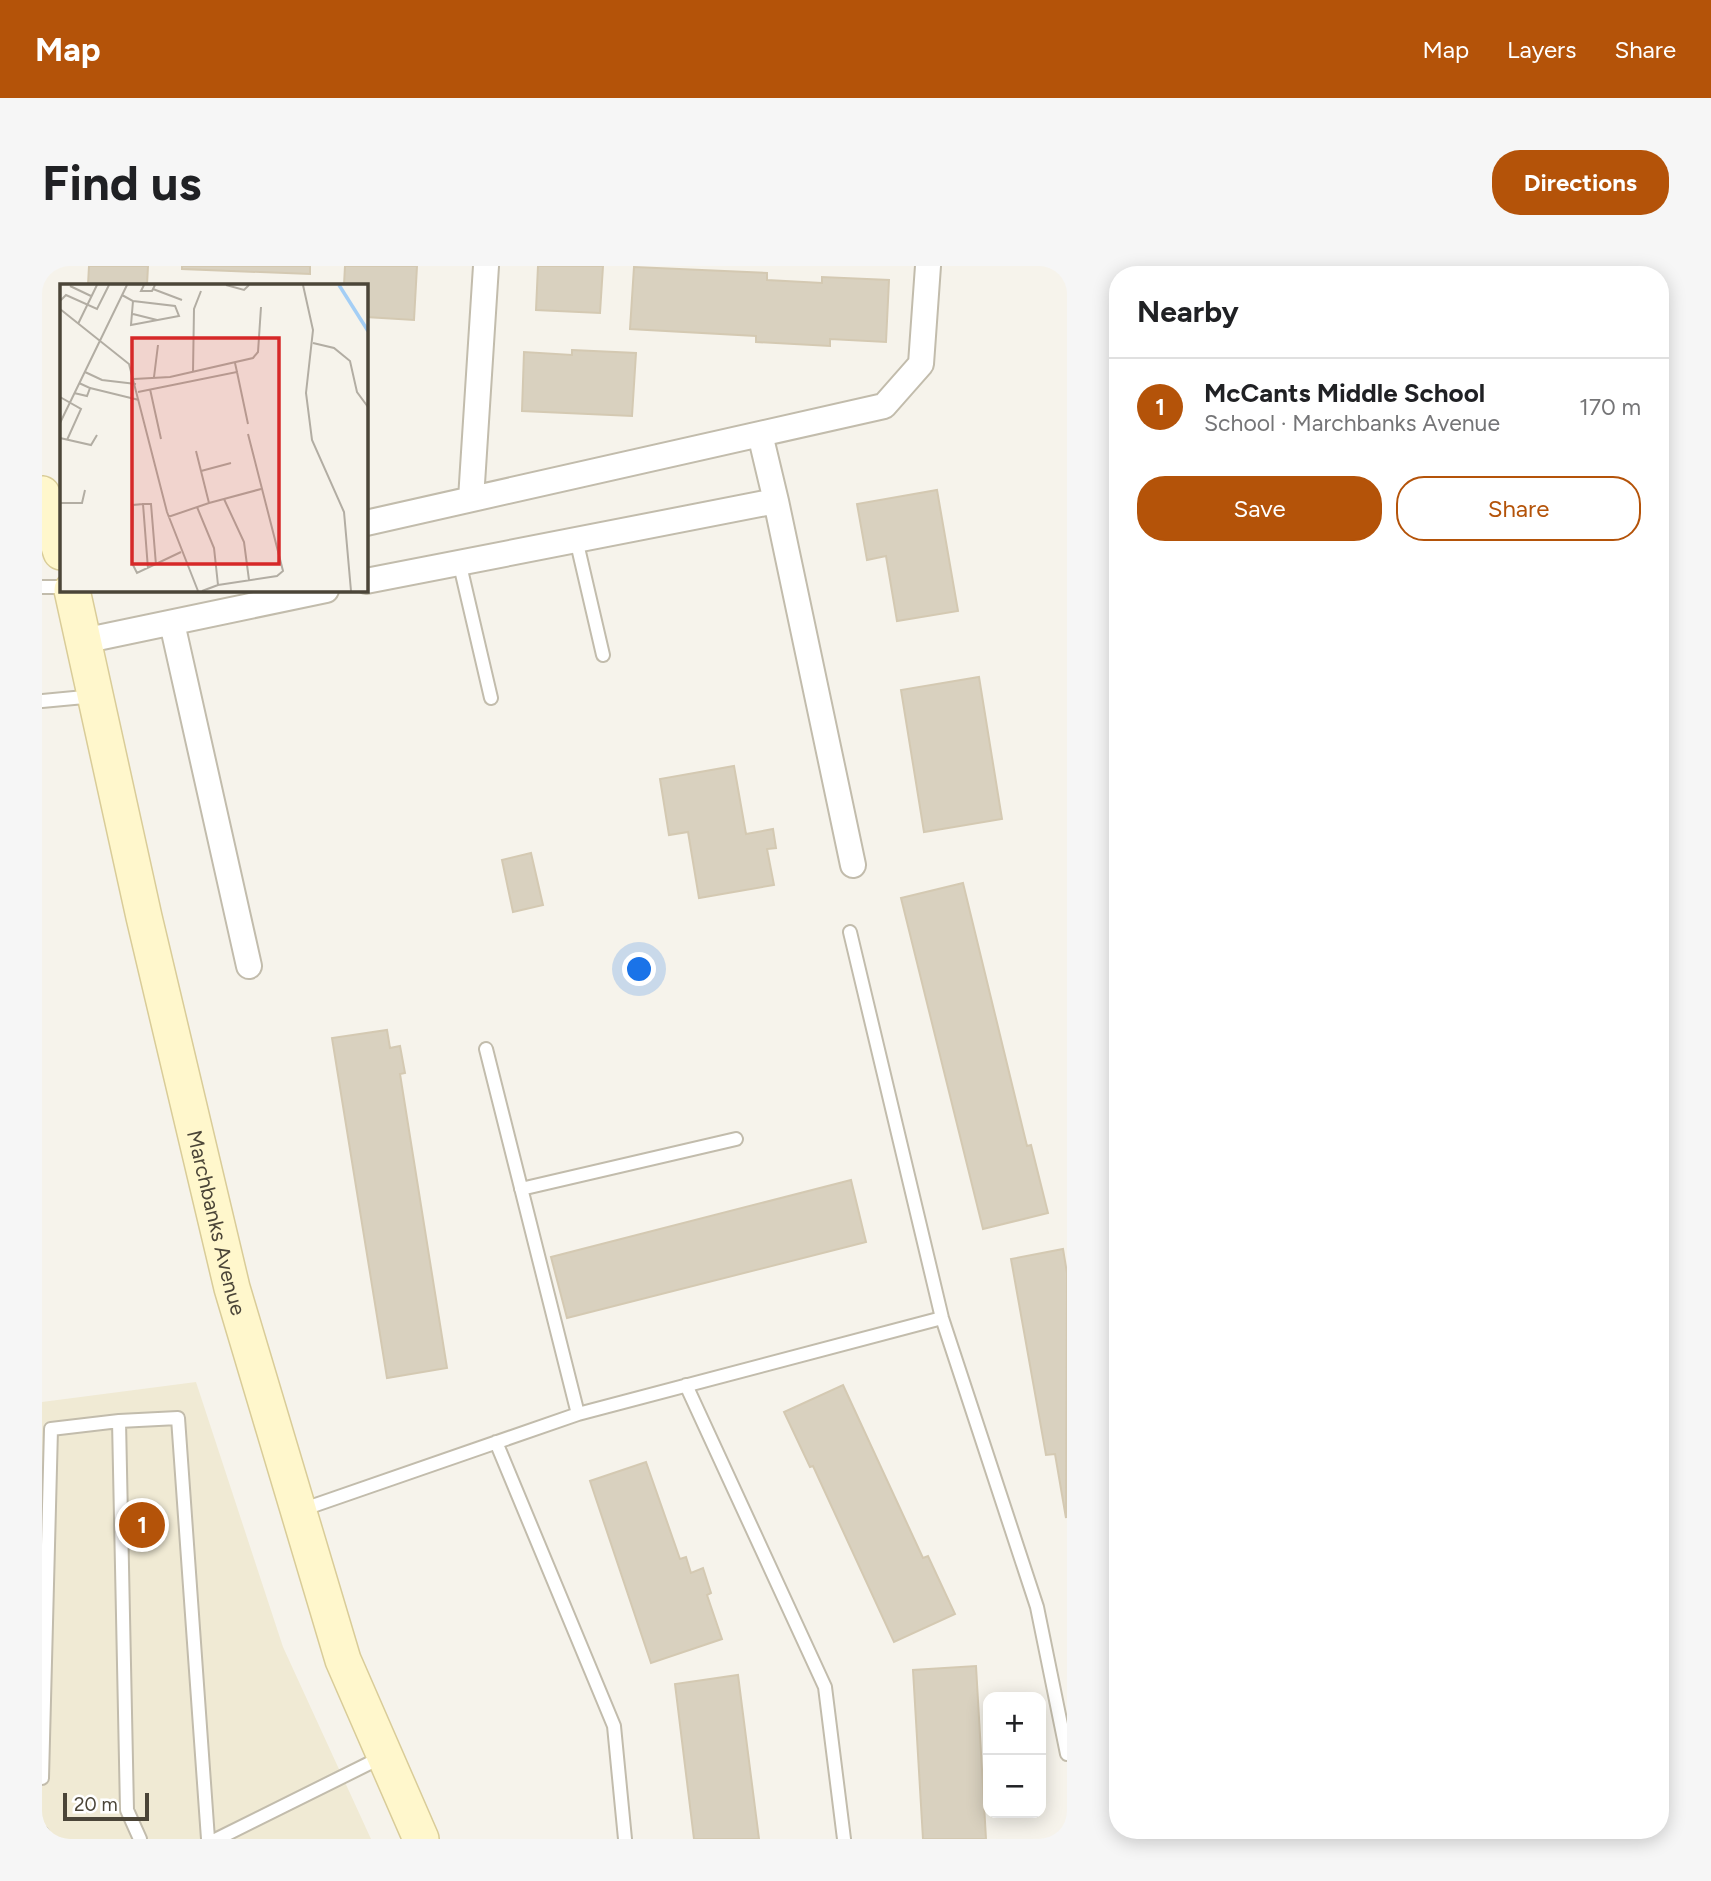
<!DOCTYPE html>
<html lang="en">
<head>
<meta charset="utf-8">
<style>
	body { margin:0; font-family:Figtree,sans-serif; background:#f6f6f6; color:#202124 }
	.controls { position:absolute; right:21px; bottom:21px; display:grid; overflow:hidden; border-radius:14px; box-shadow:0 4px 18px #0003 }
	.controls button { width:63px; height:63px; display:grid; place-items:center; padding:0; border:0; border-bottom:2px solid #e0e0e0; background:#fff; color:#202124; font:35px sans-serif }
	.scale { position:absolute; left:21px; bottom:18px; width:86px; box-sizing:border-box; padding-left:7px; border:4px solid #4b4538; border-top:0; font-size:19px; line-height:24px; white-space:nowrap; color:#4b4538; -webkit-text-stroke:5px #fff; paint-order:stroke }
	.you { position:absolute; left:598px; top:704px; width:24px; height:24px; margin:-18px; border:5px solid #fff; border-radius:50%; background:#1a73e8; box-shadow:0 0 0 10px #1a73e833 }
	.badge { display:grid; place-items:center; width:46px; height:46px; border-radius:50%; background:#b45309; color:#fff; font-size:23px; font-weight:700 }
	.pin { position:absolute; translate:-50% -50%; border:4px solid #fff; box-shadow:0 2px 7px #0006 }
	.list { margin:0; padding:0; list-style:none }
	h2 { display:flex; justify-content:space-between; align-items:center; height:91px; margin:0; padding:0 28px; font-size:30px }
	h2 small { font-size:23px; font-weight:400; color:#757577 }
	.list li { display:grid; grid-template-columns:46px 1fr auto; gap:21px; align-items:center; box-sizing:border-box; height:98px; padding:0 28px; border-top:2px solid #e0e0e0 }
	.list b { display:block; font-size:26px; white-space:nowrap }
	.list p { margin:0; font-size:23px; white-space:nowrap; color:#757577 }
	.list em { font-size:23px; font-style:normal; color:#757577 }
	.actions { display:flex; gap:14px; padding:21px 28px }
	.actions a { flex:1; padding:16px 0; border:2px solid #b45309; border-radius:28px; text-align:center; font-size:24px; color:#b45309 }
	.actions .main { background:#b45309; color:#fff }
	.map { position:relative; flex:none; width:1025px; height:1573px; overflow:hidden; border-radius:28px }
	header { display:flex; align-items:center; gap:42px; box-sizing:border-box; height:98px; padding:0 35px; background:#b45309; color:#fff }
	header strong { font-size:33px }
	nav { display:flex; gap:38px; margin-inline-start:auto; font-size:24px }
	.intro { display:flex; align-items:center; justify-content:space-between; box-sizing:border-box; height:168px; padding:0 42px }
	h1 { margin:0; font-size:49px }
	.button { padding:18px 32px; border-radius:28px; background:#b45309; color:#fff; font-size:24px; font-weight:700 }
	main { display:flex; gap:42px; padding:0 42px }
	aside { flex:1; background:#fff; border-radius:28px; box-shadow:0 4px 18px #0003 }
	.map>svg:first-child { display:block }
	.education { fill:#f0ead4 }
	.building { fill:#d9d1bf; stroke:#d4c9b2; stroke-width:2 }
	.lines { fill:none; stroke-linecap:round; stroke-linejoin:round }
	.lane-casing { stroke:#c2bcac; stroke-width:16 }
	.street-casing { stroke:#c2bcac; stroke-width:28 }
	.secondary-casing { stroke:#d9cc98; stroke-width:38 }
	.lane { stroke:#fff; stroke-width:12 }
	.street { stroke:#fff; stroke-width:24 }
	.secondary { stroke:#fff7cc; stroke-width:35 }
	.labels { text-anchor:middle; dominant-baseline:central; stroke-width:5; stroke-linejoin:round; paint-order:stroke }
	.street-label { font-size:21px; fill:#4b4538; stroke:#fff }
	.inset-river { fill:none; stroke:#a4cef5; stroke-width:3.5 }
	.inset-road { fill:none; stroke:#b2ada3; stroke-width:2 }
	.view { fill:#d62828; fill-opacity:0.15; stroke:#d62828; stroke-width:3.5 }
	.inset-edge { fill:none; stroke:#4b4538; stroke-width:3.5 }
</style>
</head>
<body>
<header>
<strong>Map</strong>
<nav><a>Map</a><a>Layers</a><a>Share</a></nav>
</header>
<div class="intro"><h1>Find us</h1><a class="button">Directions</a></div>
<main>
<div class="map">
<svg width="1025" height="1573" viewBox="0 0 1025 1573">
	<rect width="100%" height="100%" fill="#f6f3eb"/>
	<path class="education" d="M154,1116L241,1381L329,1573H0V1136Z"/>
	<path class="building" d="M47,0H106L105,19H46Z
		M140,0H268V8L140,3Z
		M303,0H375L372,54L324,51V19H302Z
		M496,0H561L558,47L494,44Z
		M592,1L725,7V14L780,17V11L847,14L844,76L788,73V80L714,76V70L588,63Z
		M530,84L594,87L590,150L480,145L482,86L530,89Z
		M895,224L916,345L855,355L844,290L825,294L815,238Z
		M937,411L960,553L882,566L859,424Z
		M692,500L704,568L731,563L734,582L725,583L732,619L657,632L646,566L627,569L618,513Z
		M489,587L501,639L471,646L460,594Z
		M921,617L985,880L989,879L1006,947L941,963L859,632Z
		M345,764L348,782L358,780L363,807L358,808L405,1102L345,1112L290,772Z
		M809,914L824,976L525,1052L509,991Z
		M1021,983L1025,1007L1024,1252L1013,1188L1004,1189L969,993Z
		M801,1119L881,1292L886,1290L913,1348L852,1376L771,1200L768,1201L742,1146Z
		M604,1196L638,1293L644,1291L649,1307L661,1302L669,1327L665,1329L680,1373L609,1397L548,1215Z
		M934,1400L944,1573H881L871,1404Z
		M696,1409L717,1573H652L633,1418Z"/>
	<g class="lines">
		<defs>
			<path id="lane" d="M534,273L561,389
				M417,295L449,432
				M0,321H19
				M0,435L53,430
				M808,666L900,1052L995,1341L1025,1488
				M479,923L694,873
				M644,1119L783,1421L802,1573
				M536,1148L900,1052
				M454,1176L572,1460L583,1573
				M259,1244L536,1148L444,783
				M0,1512L9,1163L77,1155
				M0,1567L3,1573
				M98,1573L85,1544L77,1155L136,1152L166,1573
				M175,1573L342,1490"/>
			<path id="street" d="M429,233L444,0
				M734,235L811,599
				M324,257L842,140L879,98L886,0
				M324,315L734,235L718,168
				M130,357L207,700
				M41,375L284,324"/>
			<g id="secondary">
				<path d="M0,228L19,286"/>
				<path id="s1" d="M30,324L102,651L190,1022L301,1394L379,1573"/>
			</g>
		</defs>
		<use href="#lane" class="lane-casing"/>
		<use href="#street" class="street-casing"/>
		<use href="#secondary" class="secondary-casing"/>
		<use href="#lane" class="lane"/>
		<use href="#street" class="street"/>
		<use href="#secondary" class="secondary"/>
	</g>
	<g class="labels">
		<g class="street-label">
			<text stroke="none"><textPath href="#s1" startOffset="649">Marchbanks Avenue</textPath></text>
		</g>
	</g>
	<g transform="translate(18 18)">
		<rect width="308" height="308" fill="#f6f3eb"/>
		<path class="inset-river" d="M279,1L308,47"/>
		<path class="inset-road" d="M84,1L81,7H92L95,1M166,1L184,6L189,1M243,1L253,46L246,109L252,156L284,228L291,307M10,2L31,12M93,5L122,16M62,11L73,17L71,41L119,32L115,22L73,17M0,17L6,11L37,25L49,1M0,25L69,80L107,228L138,307M73,30L97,36M18,40L37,1M253,59L274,64L290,77L297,108L308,123M25,88L42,96L76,100M133,88L134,25L141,7M177,88L188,140M94,93L98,61M74,95L110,93L193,74L198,68L201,23M30,104L79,116M90,105L101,155M78,108L177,88L175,79M14,109L27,112L30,104L19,99M0,113L21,125L7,156M0,139L67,1M0,154L31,161L37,151M141,187L171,179M164,215L184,258L189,296M0,219H22L25,206M149,219L201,205M83,220L73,221L72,279L77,289L121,268M137,223L154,264L158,301L142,307M108,233L149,219L136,167M88,285L83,220H91L96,281M158,301L217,292L223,287L188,150"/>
		<path class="view" d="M72,54H219V280H72Z"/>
		<rect width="308" height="308" class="inset-edge"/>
	</g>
</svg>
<div class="controls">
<button>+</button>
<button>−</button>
</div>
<div class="scale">20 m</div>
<div class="you"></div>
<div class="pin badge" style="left:100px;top:1259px">1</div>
</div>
<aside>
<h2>Nearby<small></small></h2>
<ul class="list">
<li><span class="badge">1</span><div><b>McCants Middle School</b><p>School · Marchbanks Avenue</p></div><em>170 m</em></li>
</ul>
<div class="actions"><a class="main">Save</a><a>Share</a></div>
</aside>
</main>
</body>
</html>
